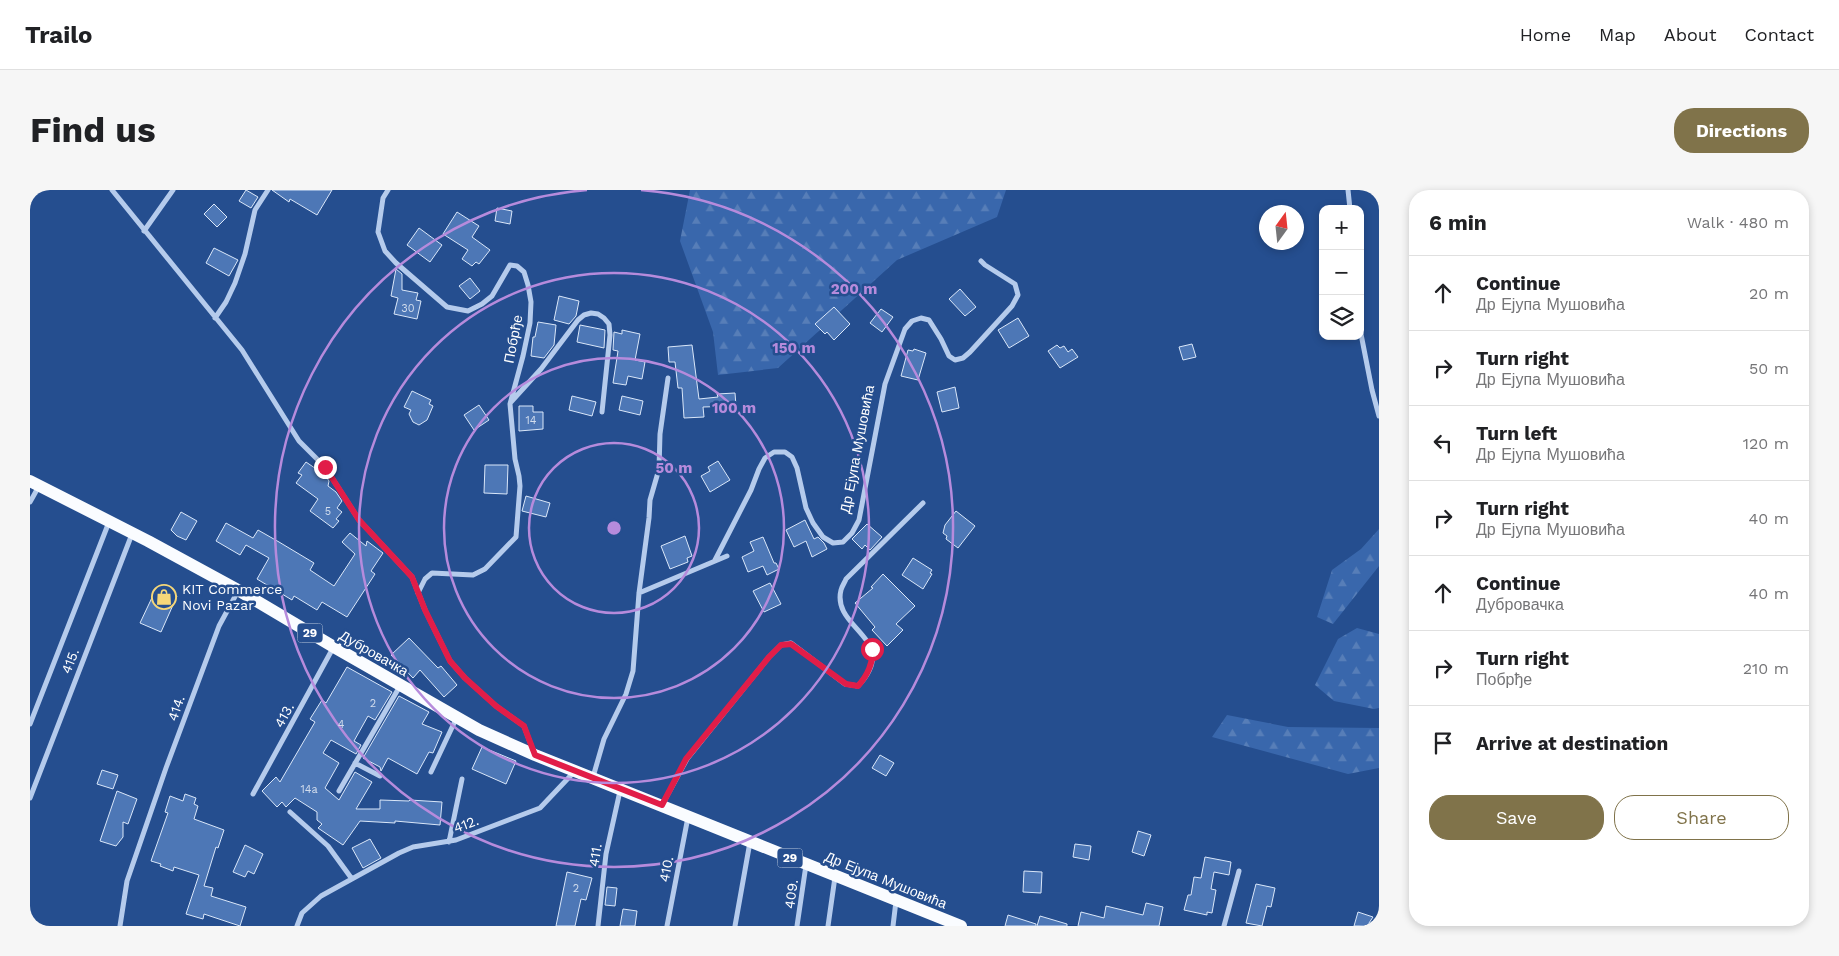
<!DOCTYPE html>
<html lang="en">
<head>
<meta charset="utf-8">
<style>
	body { margin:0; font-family:"Work Sans",sans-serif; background:#f6f6f6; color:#202124 }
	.controls { position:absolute; right:15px; top:15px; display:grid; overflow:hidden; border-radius:10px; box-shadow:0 2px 8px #0003 }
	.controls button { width:45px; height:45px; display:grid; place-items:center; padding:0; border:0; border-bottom:1px solid #e0e0e0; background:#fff; color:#202124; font:25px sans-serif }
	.compass { position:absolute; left:1229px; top:15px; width:45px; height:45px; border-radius:50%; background:#fff; box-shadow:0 2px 8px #0003; rotate:15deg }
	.stop { position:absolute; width:15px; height:15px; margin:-11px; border:4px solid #e11d48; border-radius:50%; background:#fff }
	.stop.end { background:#e11d48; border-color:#fff; box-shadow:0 1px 5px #0008 }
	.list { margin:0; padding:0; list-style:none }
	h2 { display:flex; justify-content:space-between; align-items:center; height:65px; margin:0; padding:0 20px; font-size:21px }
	h2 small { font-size:16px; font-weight:400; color:#757577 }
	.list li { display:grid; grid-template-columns:32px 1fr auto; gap:15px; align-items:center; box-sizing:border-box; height:75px; padding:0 20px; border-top:1px solid #e0e0e0 }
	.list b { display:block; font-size:19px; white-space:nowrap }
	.list p { margin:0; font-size:16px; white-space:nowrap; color:#757577 }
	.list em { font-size:16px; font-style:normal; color:#757577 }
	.actions { display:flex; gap:10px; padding:15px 20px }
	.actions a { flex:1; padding:11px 0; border:1px solid #80734a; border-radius:20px; text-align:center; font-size:18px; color:#80734a }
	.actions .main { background:#80734a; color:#fff }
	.icon { flex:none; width:28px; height:28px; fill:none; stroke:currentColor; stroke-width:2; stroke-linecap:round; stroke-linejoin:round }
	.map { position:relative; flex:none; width:1349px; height:736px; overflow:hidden; border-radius:20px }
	header { display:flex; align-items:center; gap:30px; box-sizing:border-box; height:70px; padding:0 25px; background:#fff; border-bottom:1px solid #e0e0e0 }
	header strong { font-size:24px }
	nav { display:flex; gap:28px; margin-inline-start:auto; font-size:18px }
	.intro { display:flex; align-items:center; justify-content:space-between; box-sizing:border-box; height:120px; padding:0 30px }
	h1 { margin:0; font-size:35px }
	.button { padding:12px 22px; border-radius:20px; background:#80734a; color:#fff; font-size:18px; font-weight:700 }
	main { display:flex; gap:30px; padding:0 30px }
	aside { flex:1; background:#fff; border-radius:20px; box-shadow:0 2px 8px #0003 }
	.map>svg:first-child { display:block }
	.forest { fill:url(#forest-firs) }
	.building { fill:#4d77b6; stroke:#dae7f9 }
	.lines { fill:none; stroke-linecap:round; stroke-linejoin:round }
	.street { stroke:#b5cbec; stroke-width:5 }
	.primary { stroke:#fafcff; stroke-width:12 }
	.route { stroke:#e11d48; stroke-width:6 }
	.ring { fill:none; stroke:#b68bdc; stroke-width:2.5 }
	.labels { text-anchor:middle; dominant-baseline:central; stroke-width:5; stroke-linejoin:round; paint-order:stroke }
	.number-label { font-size:11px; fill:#d2dded }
	.shield { fill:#254e8f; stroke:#becadd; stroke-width:1 }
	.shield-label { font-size:12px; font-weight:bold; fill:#fff }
	.street-label { font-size:14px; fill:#fff; stroke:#254e8f }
	.poi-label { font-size:14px; fill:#fff; stroke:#254e8f; text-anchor:start }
	.centre { fill:#b68bdc; stroke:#254e8f; stroke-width:2.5 }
	.ring-label { font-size:15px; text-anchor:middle; font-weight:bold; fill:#b68bdc; stroke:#254e8f; stroke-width:5; stroke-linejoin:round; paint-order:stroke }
</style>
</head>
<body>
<header>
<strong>Trailo</strong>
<nav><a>Home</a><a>Map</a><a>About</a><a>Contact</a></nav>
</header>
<div class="intro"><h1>Find us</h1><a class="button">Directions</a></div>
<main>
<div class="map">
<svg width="1349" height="736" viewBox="0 0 1349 736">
	<defs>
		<pattern id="forest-firs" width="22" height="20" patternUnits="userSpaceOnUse" patternTransform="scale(1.25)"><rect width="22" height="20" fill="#3967ac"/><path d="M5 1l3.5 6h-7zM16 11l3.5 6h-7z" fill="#577eb8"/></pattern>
	</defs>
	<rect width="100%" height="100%" fill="#254e8f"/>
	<path class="forest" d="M660,0H976L967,27L867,70L748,178L688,185L683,142L650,51Z
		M1349,339V376L1303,434L1287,427L1302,380L1331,359Z
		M1327,438L1349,444V518L1344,519L1304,511L1285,495L1308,449Z
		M1197,525L1258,537L1349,538V578L1318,584L1182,547Z"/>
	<path class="building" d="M216,0L228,7L221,18L209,11Z
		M242,0H302L287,25L260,9L259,12Z
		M184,14L197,27L187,37L174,24Z
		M467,18L482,21L480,34L465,31Z
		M427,22L449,36L442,47L460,60L449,74L446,72L442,76L432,69L438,60L413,44Z
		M389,38L412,55L400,72L377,55Z
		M184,58L208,70L199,86L176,73Z
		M366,79L372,84V100L388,103L386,110L391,111L387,129L364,124L368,108L361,106Z
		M440,88L450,101L440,109L429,96Z
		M930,99L946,117L935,126L919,109Z
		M529,106L549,111L546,126L539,134L524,130Z
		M804,117L820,134L804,150L797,142L795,144L785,134Z
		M851,119L863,127L852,142L840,133Z
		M988,128L999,146L979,158L968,140Z
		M508,132L526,135L524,155L514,168L501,166L503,147H505Z
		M550,135L575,140L574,158L547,152Z
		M592,140L610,144L605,170L615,172L612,189L598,186L596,195L583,193L588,161L583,160L584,142L592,144Z
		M1162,154L1166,167L1153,170L1149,157Z
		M662,155L669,209L688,207L687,204L705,203L706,216L673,217L674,227L654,228L652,198H648L645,172H639L638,157Z
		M1027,155L1030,158L1034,156L1038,162L1042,159L1048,167L1030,178L1018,161Z
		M884,159L896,163L888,190L871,186L878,160L883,161Z
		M925,197L929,218L912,222L907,202Z
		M382,201L401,210L399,214L403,216L397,230L389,235L383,232L379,224L381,220L374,217Z
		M542,206L566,212L562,226L539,220Z
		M592,206L613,211L610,225L589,220Z
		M449,215L459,230L444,240L434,225Z
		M489,216H503V222H513V239L489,241Z
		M688,271L700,290L680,302L671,286L680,281L678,277Z
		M276,272L295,285L299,291L298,296L306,302L312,311L307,318L312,322L306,329L309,331L303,338L280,321L288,309L266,293L272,285L268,283Z
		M455,275H478L477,304L454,303Z
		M496,306L520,313L516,327L492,321Z
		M926,321L945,336L928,358L916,349L917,346L913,343L915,335Z
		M151,322L167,331L156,350L147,346L141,340Z
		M775,330L784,349L788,347L794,353L797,359L782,367L776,351L764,357L756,340Z
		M196,333L223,348L228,340L249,352L284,373L280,380L304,396L325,364L312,352L320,343L336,356L337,351L353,363L341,381L345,384L317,427L292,412L287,420L264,406L262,410L227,389L239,368L216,355L210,365L186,351Z
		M837,334L852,347L840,360L835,355L832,359L822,349Z
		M655,346L662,366L657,368L658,372L640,379L631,356Z
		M733,347L744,373H746L749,379L737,385L733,376L718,382L712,367L724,361L720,352Z
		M883,368L902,380L900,383L902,384L893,399L872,385Z
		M853,384L885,416L866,434L873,440L857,456L842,440L845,437L825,413L843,398L841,397Z
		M740,393L751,414L734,422L723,401Z
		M127,397L147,406L131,442L110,433Z
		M379,448L408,478L411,476L427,495L414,507L390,480L383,488L361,465Z
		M317,477L362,502L345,530L338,526L324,551L331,555L326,564L301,550L293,563L309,573L295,598L309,610L325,582L342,592L326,619H350V610L379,611L380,610L412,612L410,635L365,631V633L330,631L313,655L288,638L292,634L287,630V622L265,608L256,617L252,612L247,617L232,601L246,587L250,592L285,532L280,529L292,510L296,513Z
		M369,506L399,522L392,534L412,542L403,563L399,562L387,584L358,568L351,581L350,577L333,568Z
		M452,557L486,571L476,594L442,579Z
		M850,565L864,573L856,586L842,578Z
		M72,580L88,585L83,599L67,594Z
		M87,601L107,609L98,634L93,632V647L86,656L70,651Z
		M155,604L166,608L164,614L168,616L164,629L194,640L188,658L186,657L174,696L183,698L181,706L216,717L210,736L174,724L173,729L156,724L169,685L144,677L143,681L130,676L131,674L121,671L138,623L135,622L140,606L153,611Z
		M1108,641L1121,645L1114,666L1102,662Z
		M340,649L351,668L333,678L322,658Z
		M1045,654L1061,656L1059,670L1043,667Z
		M215,655L233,664L224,684L218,681L215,687L203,682Z
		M1175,667L1201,672L1199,685L1184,682L1181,699L1186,700L1182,723L1177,722V725L1154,720L1158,705H1161L1164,687L1171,688Z
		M994,681L1012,682L1011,703L993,702Z
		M537,682L562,688L556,710L551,709L545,736H526Z
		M1226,694L1245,698L1241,717L1237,716L1232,736L1216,733Z
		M577,697L587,698L585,716L575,715Z
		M1116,713L1133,717L1129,736H1048L1051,722L1074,728L1076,716L1113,725Z
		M593,719L607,721L605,736H590Z
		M1328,722L1343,727L1337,736H1324Z
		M978,725L1006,734V736H975Z
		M1010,726L1037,734V736H1007Z"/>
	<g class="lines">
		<path class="street" d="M82,0L212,160L269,251L295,277L329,330L382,387L395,420L420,471L435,488L466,516L494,536L504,563
			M358,0L353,8L348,42L355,61L366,73L417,117L438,121L452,114L462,106L480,75L487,76L494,82L498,95L501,112L500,133L493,166L480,214L485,269L489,286L490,296L486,347L455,379L443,385L402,383L395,389L388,403
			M1318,0L1320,19
			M114,41L143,0
			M185,128L196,112L205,93L215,64L225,20L238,0
			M1330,139L1342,200L1349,226
			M481,212L511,179L548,130L554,125L561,123L568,124L574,128L579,134L580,145L572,222
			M0,312L9,296
			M685,370L721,300L729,279L735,268L744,262H755L762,267L767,278L776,318L783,333L793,347L803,353L813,352L822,343L829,330L855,194L875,139L882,131L891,128L899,130L911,149L919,166L925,170L933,168L940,162L982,116L988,105L985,94L955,75L951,71
			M609,403L697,366
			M0,534L79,332
			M325,573L350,586
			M401,582L426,529
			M563,587L574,549L596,504L603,481L609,403L619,328L620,310L629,279L630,244L638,188
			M309,601L370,496
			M223,604L303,458
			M0,608L102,344
			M632,615L657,569L739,467L751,455L761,453L815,494L828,496C872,449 801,439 811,400C812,396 815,392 816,389L893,313
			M260,622L298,656L322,689
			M419,652L432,589
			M90,736L97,691L136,578L189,436L208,401
			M267,736L272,723L291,706L369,663L383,657L426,650L510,618L545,581
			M568,736L576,664L590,601
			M637,736L658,627
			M705,736L720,652
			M767,736L776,675
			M798,736L805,687
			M863,736L866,711
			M1194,736L1209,681"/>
		<path class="primary" d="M0,291L118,351L208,400L304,457L449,540L505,565L931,736"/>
	</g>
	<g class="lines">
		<path class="route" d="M295,277L329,330L382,387L395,420L420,471L435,488L466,516L494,536L505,565L632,615L656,569L739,467L751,455L761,454L816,494L828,496C837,486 844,472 842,459"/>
	</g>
	<g class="ring">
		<circle cx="584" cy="338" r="85"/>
		<circle cx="584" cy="338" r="170"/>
		<circle cx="584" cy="338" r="255"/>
		<path d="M611 0A339 339 0 1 1 557 0"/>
	</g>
	<defs>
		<symbol id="shop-ring" viewBox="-11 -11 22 22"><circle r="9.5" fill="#254e8f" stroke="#f6d779" stroke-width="1.5"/><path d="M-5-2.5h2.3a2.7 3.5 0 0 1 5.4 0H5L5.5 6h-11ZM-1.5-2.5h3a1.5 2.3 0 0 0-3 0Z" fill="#f6d779"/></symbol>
	</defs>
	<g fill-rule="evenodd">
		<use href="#shop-ring" x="120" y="393" width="28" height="28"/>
	</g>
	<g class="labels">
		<g class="number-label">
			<text x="378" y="118">30</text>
			<text x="501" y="230">14</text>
			<text x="298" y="321">5</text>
			<text x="343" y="513">2</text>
			<text x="311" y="534">4</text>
			<text x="279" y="599">14a</text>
			<text x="546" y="698">2</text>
		</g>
		<g class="shield">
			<rect x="267.5" y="433.5" width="25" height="19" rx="4"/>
			<rect x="747.5" y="658.5" width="25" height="19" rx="4"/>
		</g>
		<g class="shield-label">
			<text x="280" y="443">29</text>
			<text x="760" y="668">29</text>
		</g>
		<g class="street-label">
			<text transform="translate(483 149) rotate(-79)">Побрђе</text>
			<text transform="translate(827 259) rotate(-79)">Др Ејупа Мушовића</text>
			<text transform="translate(344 463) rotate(30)">Дубровачка</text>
			<text transform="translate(40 471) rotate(-69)">415.</text>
			<text transform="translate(146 518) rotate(-71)">414.</text>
			<text transform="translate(254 525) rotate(-61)">413.</text>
			<text transform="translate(436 634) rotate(-20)">412.</text>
			<text transform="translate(565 665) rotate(-81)">411.</text>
			<text transform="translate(636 679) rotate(-79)">410.</text>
			<text transform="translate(856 690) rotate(22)">Др Ејупа Мушовића</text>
			<text transform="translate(761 704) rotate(-82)">409.</text>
		</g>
		<g class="poi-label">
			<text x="152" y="399">KIT Commerce<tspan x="152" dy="16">Novi Pazar</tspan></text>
		</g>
	</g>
	<circle cx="584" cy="338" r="8" class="centre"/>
	<g class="ring-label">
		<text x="824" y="104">200 m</text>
		<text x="764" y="163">150 m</text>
		<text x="704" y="223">100 m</text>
		<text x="644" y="283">50 m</text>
	</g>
</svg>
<div class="controls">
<button>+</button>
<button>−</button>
<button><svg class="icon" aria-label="layers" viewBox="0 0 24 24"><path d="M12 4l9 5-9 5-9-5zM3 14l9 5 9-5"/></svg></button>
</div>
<svg class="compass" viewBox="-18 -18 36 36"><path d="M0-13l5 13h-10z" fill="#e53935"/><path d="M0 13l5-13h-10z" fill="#757577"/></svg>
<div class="stop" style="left:842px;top:459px"></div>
<div class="stop end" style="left:295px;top:277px"></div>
</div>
<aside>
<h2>6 min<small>Walk · 480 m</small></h2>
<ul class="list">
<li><svg class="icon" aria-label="ahead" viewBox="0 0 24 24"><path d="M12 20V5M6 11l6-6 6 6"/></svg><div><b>Continue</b><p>Др Ејупа Мушовића</p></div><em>20 m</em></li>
<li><svg class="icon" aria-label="right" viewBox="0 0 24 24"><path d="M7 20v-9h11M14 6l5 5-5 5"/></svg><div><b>Turn right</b><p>Др Ејупа Мушовића</p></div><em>50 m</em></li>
<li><svg class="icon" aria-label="left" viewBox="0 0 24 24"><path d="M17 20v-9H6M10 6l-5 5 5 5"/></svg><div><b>Turn left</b><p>Др Ејупа Мушовића</p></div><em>120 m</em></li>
<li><svg class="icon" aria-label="right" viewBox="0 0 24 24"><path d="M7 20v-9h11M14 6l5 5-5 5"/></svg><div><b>Turn right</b><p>Др Ејупа Мушовића</p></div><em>40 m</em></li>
<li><svg class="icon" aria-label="ahead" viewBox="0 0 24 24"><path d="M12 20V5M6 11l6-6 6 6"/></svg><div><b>Continue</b><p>Дубровачка</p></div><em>40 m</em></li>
<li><svg class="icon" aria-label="right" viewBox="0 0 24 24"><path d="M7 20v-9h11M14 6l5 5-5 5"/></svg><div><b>Turn right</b><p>Побрђе</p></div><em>210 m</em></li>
<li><svg class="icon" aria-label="arrive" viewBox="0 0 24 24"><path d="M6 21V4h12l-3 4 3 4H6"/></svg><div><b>Arrive at destination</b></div></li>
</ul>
<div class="actions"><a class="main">Save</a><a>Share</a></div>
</aside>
</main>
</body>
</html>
